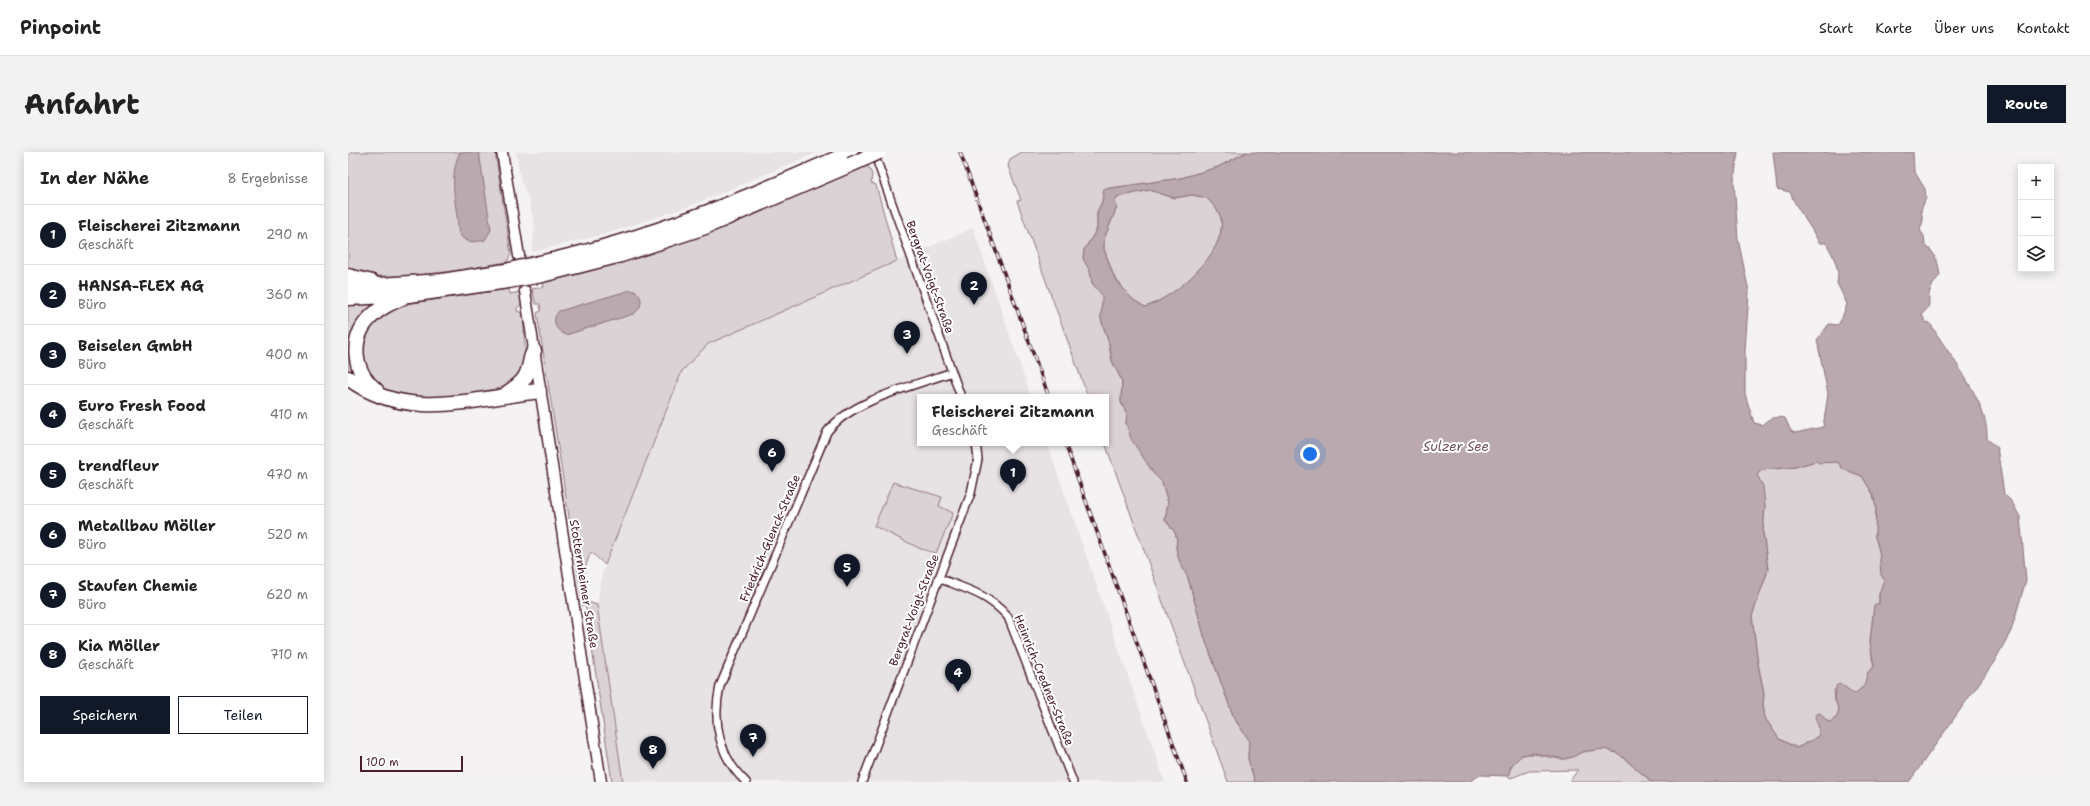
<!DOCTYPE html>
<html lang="de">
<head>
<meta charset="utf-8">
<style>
	body { margin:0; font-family:"Shantell Sans",sans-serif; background:#f2f2f2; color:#222 }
	.controls { position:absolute; right:12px; top:12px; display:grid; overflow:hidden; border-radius:0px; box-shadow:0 2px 10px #0003 }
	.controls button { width:36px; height:36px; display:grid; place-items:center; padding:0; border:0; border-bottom:1px solid #e0e0e0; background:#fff; color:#222; font:20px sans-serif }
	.scale { position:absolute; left:12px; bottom:10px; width:103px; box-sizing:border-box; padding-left:4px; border:2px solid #4a1f2b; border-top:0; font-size:11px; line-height:14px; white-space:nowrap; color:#4a1f2b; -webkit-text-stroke:3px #fff; paint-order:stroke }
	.you { position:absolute; left:962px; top:302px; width:14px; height:14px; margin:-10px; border:3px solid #fff; border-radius:50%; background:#1a73e8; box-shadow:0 0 0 6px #1a73e833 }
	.badge { display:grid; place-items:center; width:26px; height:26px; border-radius:50%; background:#111827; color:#fff; font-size:13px; font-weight:700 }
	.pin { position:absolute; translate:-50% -33px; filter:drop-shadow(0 1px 2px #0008) }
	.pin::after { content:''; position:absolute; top:21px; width:14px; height:12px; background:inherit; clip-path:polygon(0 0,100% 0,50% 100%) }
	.popup { position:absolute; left:569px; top:242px; width:192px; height:52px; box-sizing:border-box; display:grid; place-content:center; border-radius:0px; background:#fff; filter:drop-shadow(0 1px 3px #0005); font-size:13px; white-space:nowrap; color:#767676 }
	.popup b { font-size:15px; color:#222 }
	.popup::after { content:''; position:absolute; left:50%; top:100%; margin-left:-8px; border:8px solid transparent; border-top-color:#fff }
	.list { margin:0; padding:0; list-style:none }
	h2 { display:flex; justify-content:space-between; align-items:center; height:52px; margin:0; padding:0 16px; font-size:17px }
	h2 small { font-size:13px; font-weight:400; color:#767676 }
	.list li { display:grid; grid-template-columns:26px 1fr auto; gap:12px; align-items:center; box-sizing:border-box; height:60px; padding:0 16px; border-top:1px solid #e0e0e0 }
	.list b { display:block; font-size:15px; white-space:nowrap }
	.list p { margin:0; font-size:13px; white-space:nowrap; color:#767676 }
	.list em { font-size:13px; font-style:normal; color:#767676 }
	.actions { display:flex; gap:8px; padding:12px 16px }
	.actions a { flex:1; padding:9px 0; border:1px solid #111827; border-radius:0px; text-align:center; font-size:14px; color:#111827 }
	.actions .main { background:#111827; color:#fff }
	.icon { flex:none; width:22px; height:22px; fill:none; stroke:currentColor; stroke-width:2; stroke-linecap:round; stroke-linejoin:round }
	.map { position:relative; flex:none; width:1718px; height:630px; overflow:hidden; border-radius:0px }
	header { display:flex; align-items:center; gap:24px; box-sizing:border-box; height:56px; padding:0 20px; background:#fff; border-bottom:1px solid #e0e0e0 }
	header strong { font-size:19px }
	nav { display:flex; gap:22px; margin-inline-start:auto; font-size:14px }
	.intro { display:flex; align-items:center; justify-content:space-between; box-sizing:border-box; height:96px; padding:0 24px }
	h1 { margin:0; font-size:28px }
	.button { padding:10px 18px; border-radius:0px; background:#111827; color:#fff; font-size:14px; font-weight:700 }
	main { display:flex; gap:24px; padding:0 24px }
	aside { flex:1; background:#fff; border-radius:0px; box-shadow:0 2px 10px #0003 }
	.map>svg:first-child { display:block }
	.built { fill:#e7e2e3 }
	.green { fill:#dbd2d5; stroke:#927880 }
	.water { fill:#baa9ae; stroke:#8d727a; fill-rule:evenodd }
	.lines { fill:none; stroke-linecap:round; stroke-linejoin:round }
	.minor-casing { stroke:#4a1f2b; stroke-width:10 }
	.secondary-casing { stroke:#4a1f2b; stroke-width:13 }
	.motorway-casing { stroke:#4a1f2b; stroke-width:17 }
	.minor { stroke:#fff; stroke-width:7 }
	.secondary { stroke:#fff; stroke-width:10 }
	.motorway { stroke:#fff; stroke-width:14 }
	.rail-casing { stroke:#4a1f2b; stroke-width:3.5 }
	.rail { stroke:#fff; stroke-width:2; stroke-dasharray:6; stroke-linecap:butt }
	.motorway-bridge-casing { stroke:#4a1f2b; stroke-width:17; stroke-linecap:butt }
	.motorway-bridge { stroke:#fff; stroke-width:14 }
	.labels { text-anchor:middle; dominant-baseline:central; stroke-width:4; stroke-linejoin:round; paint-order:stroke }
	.street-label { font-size:12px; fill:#4a1f2b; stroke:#fff }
	.water-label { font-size:13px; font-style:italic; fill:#714f59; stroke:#fff }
</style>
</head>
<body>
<header>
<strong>Pinpoint</strong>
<nav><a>Start</a><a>Karte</a><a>Über uns</a><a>Kontakt</a></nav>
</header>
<div class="intro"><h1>Anfahrt</h1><a class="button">Route</a></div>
<main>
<aside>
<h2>In der Nähe<small>8 Ergebnisse</small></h2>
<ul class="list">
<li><span class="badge">1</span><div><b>Fleischerei Zitzmann</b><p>Geschäft</p></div><em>290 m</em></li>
<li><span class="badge">2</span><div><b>HANSA-FLEX AG</b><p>Büro</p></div><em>360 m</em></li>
<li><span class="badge">3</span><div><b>Beiselen GmbH</b><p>Büro</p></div><em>400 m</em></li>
<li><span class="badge">4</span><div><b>Euro Fresh Food</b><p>Geschäft</p></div><em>410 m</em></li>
<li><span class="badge">5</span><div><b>trendfleur</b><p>Geschäft</p></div><em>470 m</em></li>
<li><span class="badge">6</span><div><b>Metallbau Möller</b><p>Büro</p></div><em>520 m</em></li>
<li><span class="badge">7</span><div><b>Staufen Chemie</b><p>Büro</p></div><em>620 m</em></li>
<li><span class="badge">8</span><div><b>Kia Möller</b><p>Geschäft</p></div><em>710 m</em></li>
</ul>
<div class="actions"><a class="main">Speichern</a><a>Teilen</a></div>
</aside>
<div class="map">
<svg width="1718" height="630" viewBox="0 0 1718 630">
	<rect width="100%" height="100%" fill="#f4f2f2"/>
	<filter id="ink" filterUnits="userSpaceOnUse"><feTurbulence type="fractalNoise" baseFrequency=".025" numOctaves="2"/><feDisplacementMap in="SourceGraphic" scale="8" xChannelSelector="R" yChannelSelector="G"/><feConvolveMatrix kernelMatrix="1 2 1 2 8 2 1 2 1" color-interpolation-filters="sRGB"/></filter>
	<g filter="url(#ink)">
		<path class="built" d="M168,0H470L342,54L264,80L184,100L187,75L181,48L173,29Z
			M625,76L683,245H572V291H699L817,630H275L249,453L253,425L334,219L360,192Z"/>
		<path class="green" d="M4,0H147L163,102L159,110C109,118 50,131 0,120V3Z
			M674,0H899L870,15L833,26L756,37L754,50L749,60V77L736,98L735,106L742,119L744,131L755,143L753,167L761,192L764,209L774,229L773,250L779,262L778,271L806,322L814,330L820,351L817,368L826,379L829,386L828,396L831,408L840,426L857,487L886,566L901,588L900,607L907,630H880L757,291L758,245H740L669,49L673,48L660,14L662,7Z
			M520,14L524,22L523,31L528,33L549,109L360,192L334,219L257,413L243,400C234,421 235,429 240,450L249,453L275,630H264L237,450L235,454L189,161L193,159L192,152H188L184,137L196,135L195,130C303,108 403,62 504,19L505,20Z
			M802,38L826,46L844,43L859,46C864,52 872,60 873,67C879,102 826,146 797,155L784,147L766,125L756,97V87L769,55L767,49L769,45Z
			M161,137L162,142L172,140L174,152L169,156V159L175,161L178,212L176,218L162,235L79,249L37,241L18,224L12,187L24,168L51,153Z
			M32,151L5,189L0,190V153Z
			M0,195L2,196L11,225L0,224Z
			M1468,309L1490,310L1495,317L1514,324L1525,342L1528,356L1527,385L1531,398L1537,427L1531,442V451L1526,454L1522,490L1526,515L1520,520L1516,534L1508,541L1486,538L1487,549L1491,557L1489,565L1485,569L1479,570L1472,561L1471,583C1464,589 1456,592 1449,596L1431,587L1417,566L1415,553L1416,541L1410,512L1404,464L1420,418L1415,380L1417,354L1409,323L1414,318L1447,315Z
			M545,330L594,345L591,354L605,361L588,401L573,397L526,374Z
			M1256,597L1271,602L1304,630H1221L1230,618L1181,619L1163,626L1160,624C1170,589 1190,606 1215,607C1222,607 1228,602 1235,600C1242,598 1249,598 1256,597Z"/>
		<path class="water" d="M112,0H131L143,78L137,88C128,90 118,92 112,83C109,78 110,70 109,64C106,42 102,21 112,0Z
			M899,0H1390L1386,29L1390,87L1401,140L1397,198V242L1406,271L1415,273C1422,266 1427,264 1437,266L1443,279L1447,281L1475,275L1480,242L1469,188L1481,172L1490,173C1492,171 1498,156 1499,152L1489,131C1493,118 1484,101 1478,91H1471C1463,73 1449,59 1442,40L1429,37L1425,0H1565L1566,19L1577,37L1578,46L1573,58L1575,69L1572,78L1576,84L1577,93C1588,101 1590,110 1592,123C1588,128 1584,133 1582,139C1578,150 1586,152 1574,162L1577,170L1582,171C1600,203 1641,249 1639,287L1649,295L1656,342L1664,350L1672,365L1678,428L1663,479L1646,510L1561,630H1304L1271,602L1256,597L1234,600L1225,605L1215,607L1186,601L1174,603L1163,614L1160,624L1132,623L1121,630H907L900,607L901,588L886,566L857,487L840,426L831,408L828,396L829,386L826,379L817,368L820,351L814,330L806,322L783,287L778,271L779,262L773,250L774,229L764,209L761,192L753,167L754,143L744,131L742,119L735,107L736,98L749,77V60L754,50L756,37L833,26L870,15ZM802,38L826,46L844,43L859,46C864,52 872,60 873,67C879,101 826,146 797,155L784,147L766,125L756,97V87L769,55L767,49L769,45ZM1468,309L1471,311L1490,310L1495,317L1514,324L1525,342L1528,356L1527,385L1531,398L1533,423L1536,427L1531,442V451L1526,453L1522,490L1526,515L1520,520L1516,534L1508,541C1501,540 1498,534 1491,532L1488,534L1487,549L1491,557L1489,565L1482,570L1479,569L1472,561L1469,562L1467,565L1471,576V583C1464,589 1456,592 1449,596L1431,587L1417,566L1415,553L1416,541L1410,512L1404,464L1420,418L1415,380L1417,354L1415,334L1409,323L1414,318L1447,315Z
			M283,138C296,141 296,156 285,162L218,183C208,179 202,168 211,159Z"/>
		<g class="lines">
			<defs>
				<path id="minor" d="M530,12L613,245
					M590,426C618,437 640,442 660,465L725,630
					M398,630C371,605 364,570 372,534L479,280C503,248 566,234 604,220
					M514,630L623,341L630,307L628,291"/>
				<path id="secondary" d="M154,0L171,104
					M177,139L253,630"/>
				<path id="motorway" d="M191,111C300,88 402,45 503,0
					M194,123L273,103L357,75L502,13
					M0,124L24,130
					M0,135L94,129L158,119
					M0,146L61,143L160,129
					M0,226C58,270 125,247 191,239
					M28,238C4,219 1,184 25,163C33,155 44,150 54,146
					M158,242C166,236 176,231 179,221C183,213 181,207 186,199"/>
			</defs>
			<use href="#minor" class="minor-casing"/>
			<use href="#secondary" class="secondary-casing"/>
			<use href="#motorway" class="motorway-casing"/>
			<use href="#minor" class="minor"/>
			<use href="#secondary" class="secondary"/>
			<use href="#motorway" class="motorway"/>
			<defs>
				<path id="rail" d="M612,0L701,245
					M717,291L839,630"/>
			</defs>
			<use href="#rail" class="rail-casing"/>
			<use href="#rail" class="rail"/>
			<defs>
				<path id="motorway-bridge" d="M502,13L531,0
					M158,119L191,111
					M160,129L194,123"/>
			</defs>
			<use href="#motorway-bridge" class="motorway-bridge-casing"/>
			<use href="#motorway-bridge" class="motorway-bridge"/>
		</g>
	</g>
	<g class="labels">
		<g class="street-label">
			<text transform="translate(582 125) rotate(70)">Bergrat-Voigt-Straße</text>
			<text transform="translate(422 386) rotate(-67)">Friedrich-Glenck-Straße</text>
			<text transform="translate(236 432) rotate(81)">Stotternheimer Straße</text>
			<text transform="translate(566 458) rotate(-69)">Bergrat-Voigt-Straße</text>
			<text transform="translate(696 528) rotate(68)">Heinrich-Credner-Straße</text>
		</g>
		<g class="water-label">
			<text x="1108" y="294">Sulzer See</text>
		</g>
	</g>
</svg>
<div class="controls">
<button>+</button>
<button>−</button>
<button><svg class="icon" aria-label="layers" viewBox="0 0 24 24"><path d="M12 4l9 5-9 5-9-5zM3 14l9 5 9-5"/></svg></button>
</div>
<div class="scale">100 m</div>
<div class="you"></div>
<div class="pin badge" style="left:665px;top:340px">1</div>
<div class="popup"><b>Fleischerei Zitzmann</b>Geschäft</div>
<div class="pin badge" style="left:626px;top:153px">2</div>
<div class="pin badge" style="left:559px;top:202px">3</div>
<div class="pin badge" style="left:610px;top:540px">4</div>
<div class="pin badge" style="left:499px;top:435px">5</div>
<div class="pin badge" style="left:424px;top:320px">6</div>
<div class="pin badge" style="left:405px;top:605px">7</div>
<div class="pin badge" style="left:305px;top:617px">8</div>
</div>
</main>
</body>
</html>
